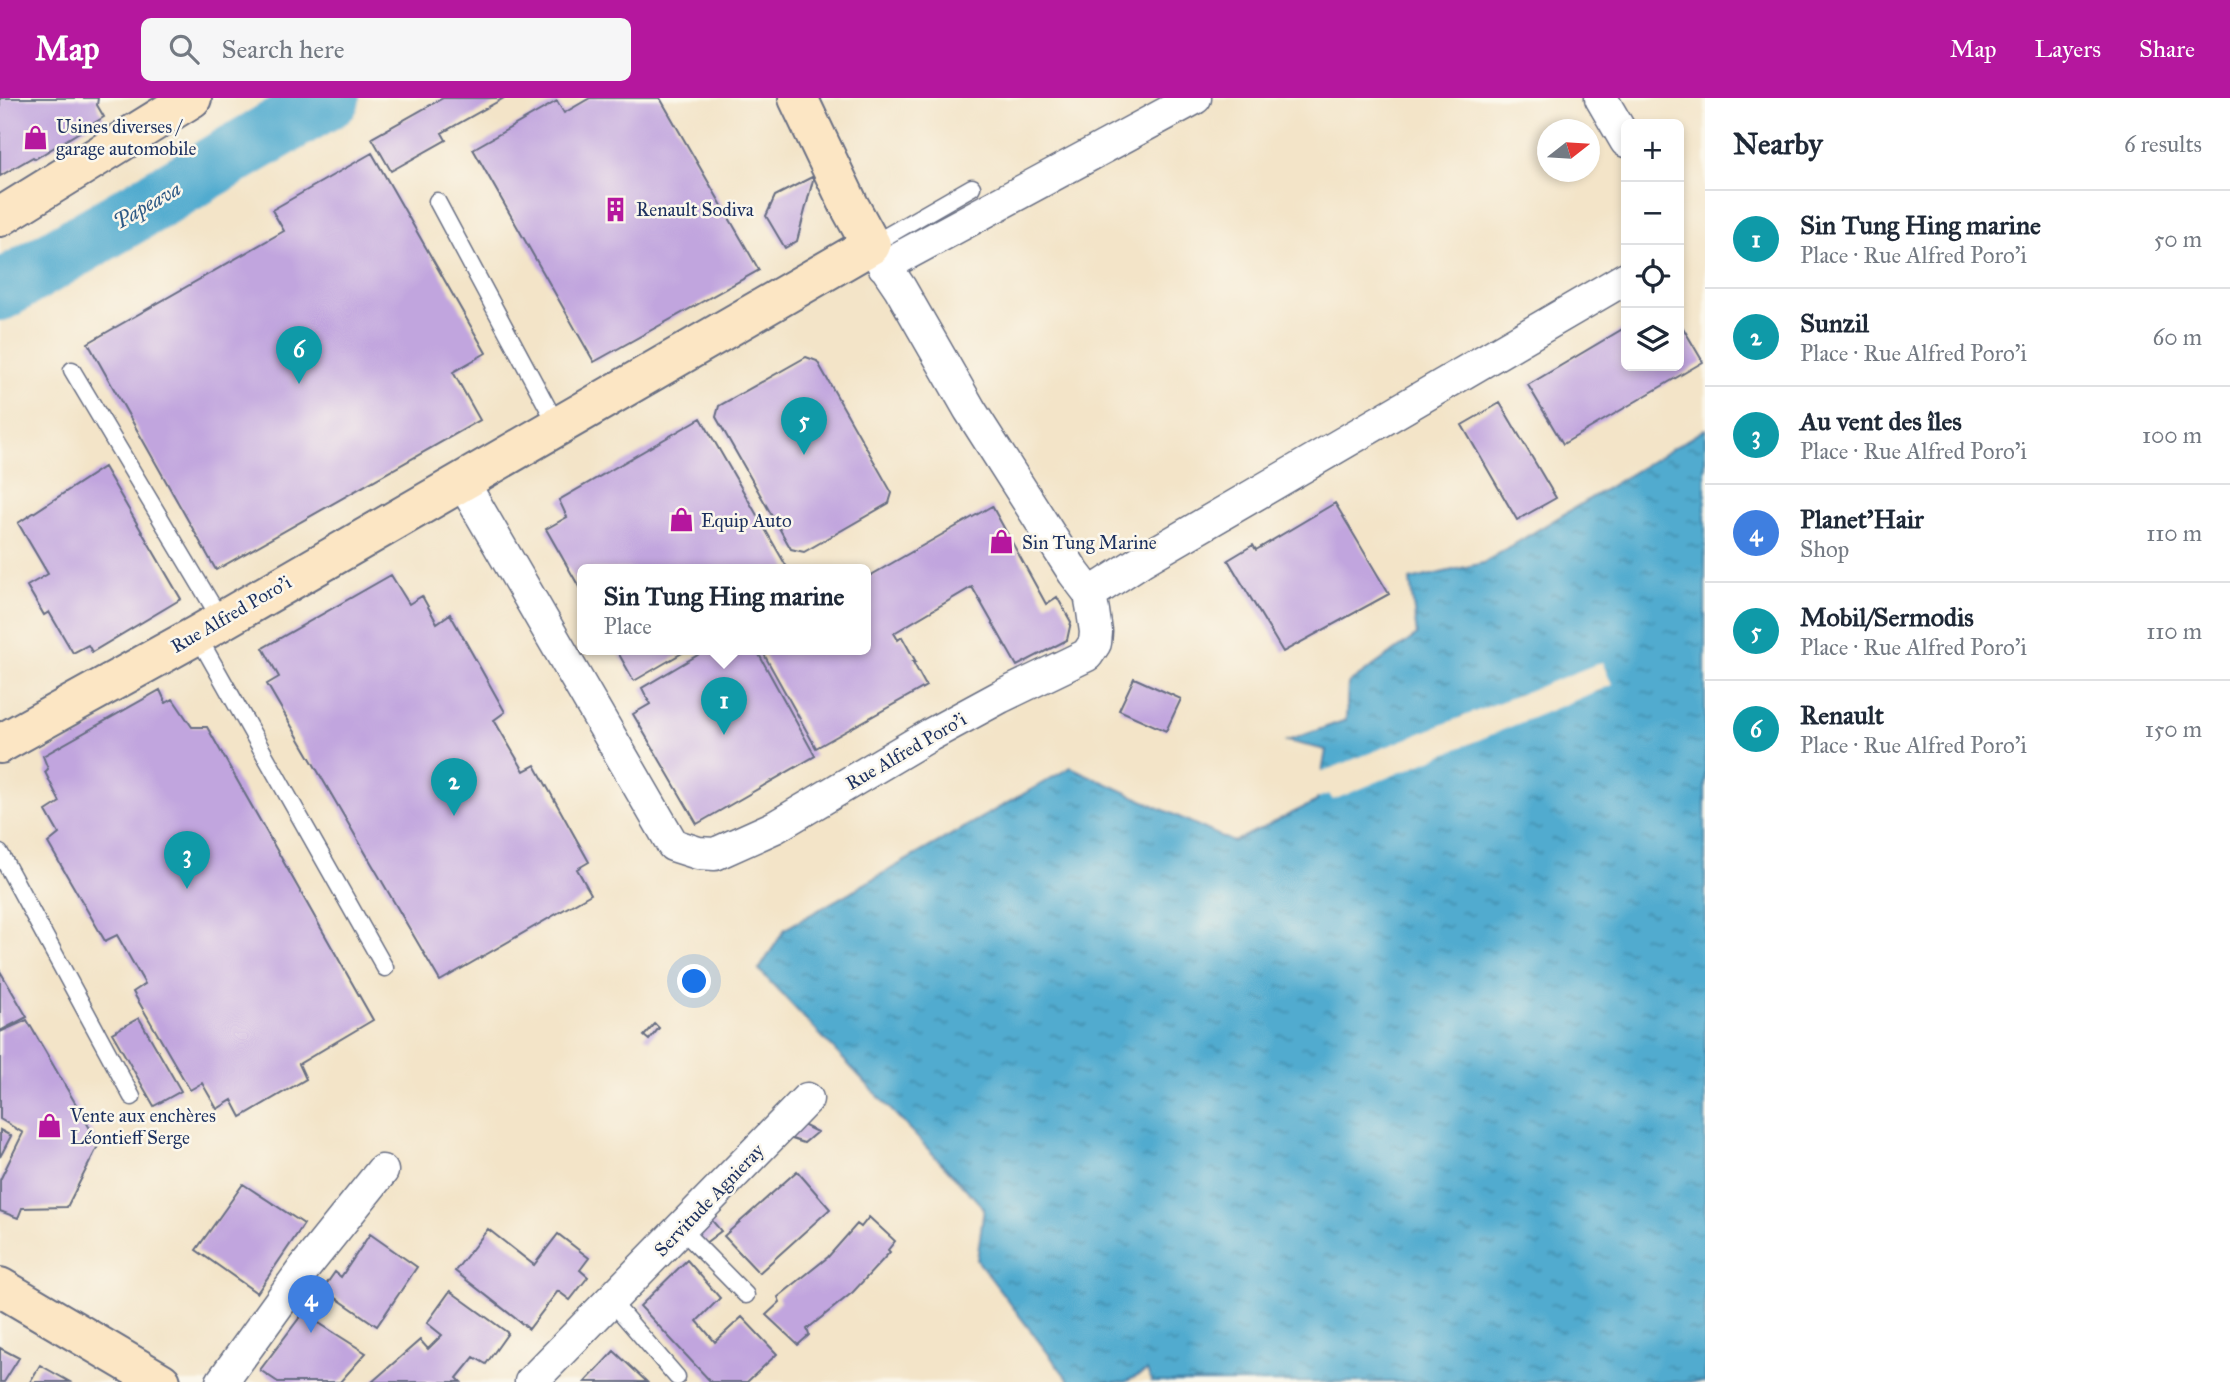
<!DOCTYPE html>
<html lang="en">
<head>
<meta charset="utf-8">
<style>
	body { margin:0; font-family:"IM FELL Great Primer",serif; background:#f6f6f7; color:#1f2937 }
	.controls { position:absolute; right:21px; top:21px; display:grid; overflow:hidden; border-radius:10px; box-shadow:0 4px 10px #0003 }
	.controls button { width:63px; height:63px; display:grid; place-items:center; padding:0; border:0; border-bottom:2px solid #e0e1e3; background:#fff; color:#1f2937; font:35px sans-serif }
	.compass { position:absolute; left:1537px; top:21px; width:63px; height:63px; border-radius:50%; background:#fff; box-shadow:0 4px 10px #0003; rotate:73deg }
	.you { position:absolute; left:695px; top:884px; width:24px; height:24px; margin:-18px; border:5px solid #fff; border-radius:50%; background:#1a73e8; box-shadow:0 0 0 10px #1a73e833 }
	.badge { display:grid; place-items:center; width:46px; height:46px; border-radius:50%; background:#b5179e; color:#fff; font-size:23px; font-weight:700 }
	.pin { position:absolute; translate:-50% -58px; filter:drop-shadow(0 2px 4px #0008) }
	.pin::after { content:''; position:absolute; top:37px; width:24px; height:21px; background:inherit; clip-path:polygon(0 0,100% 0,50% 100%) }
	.popup { position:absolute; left:577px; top:466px; width:294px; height:91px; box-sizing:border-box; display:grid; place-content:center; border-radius:10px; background:#fff; filter:drop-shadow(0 2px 5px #0005); font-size:23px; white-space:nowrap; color:#747a83 }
	.popup b { font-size:26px; color:#1f2937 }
	.popup::after { content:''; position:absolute; left:50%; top:100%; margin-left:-14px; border:14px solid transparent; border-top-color:#fff }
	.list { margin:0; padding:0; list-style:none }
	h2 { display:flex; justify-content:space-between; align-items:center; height:91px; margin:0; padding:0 28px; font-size:30px }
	h2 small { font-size:23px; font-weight:400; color:#747a83 }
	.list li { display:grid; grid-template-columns:46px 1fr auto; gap:21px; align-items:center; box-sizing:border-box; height:98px; padding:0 28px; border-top:2px solid #e0e1e3 }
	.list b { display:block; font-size:26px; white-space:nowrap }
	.list p { margin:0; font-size:23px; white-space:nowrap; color:#747a83 }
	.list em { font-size:23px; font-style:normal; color:#747a83 }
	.icon { flex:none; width:38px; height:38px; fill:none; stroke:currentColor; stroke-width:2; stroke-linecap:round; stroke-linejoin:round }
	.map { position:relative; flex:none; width:1705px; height:1284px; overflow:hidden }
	header { display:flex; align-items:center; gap:42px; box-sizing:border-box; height:98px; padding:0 35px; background:#b5179e; color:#fff }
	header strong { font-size:33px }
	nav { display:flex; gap:38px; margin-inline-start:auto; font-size:24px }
	.search { width:490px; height:63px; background:#f6f6f7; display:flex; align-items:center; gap:18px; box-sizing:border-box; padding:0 24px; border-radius:10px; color:#747a83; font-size:26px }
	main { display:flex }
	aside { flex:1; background:#fff }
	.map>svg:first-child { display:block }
	.water { fill:url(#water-ripples); stroke:#366d96; stroke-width:2 }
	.pier { fill:#f3e4c8 }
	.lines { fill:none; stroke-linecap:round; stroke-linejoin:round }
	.river { stroke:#51abcf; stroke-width:60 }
	.building { fill:#c1a5de }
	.lane-casing { stroke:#676e83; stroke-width:19 }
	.street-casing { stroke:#676e83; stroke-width:35 }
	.secondary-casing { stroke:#676e83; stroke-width:42 }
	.lane { stroke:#fff; stroke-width:16 }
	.street { stroke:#fff; stroke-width:32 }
	.secondary { stroke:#fce6c4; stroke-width:38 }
	.labels { text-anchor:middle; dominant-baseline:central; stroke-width:5; stroke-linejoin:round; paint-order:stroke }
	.poi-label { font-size:19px; fill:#1b2f5e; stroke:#fbf7ec; text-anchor:start }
	.street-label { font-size:19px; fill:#1b2f5e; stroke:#fbf7ec }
	.water-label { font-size:21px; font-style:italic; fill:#2e5a86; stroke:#fbf7ec }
</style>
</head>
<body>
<header>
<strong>Map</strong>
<div class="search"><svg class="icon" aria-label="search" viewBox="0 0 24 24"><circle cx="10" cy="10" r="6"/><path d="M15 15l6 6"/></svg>Search here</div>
<nav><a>Map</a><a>Layers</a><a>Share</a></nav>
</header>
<main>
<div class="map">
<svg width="1705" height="1284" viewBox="0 0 1705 1284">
	<defs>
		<pattern id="water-ripples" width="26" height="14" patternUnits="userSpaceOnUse" patternTransform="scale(1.75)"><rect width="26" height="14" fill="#51abcf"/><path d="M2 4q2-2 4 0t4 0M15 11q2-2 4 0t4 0" fill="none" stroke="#428cab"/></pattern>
	</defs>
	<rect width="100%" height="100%" fill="#fbf7ec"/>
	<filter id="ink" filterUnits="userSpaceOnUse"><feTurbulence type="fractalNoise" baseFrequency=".0143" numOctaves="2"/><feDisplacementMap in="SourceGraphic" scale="14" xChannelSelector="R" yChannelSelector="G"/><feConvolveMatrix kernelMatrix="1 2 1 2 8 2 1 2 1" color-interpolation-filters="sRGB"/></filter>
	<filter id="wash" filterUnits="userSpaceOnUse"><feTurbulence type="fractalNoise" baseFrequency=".00686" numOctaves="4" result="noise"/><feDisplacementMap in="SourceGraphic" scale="28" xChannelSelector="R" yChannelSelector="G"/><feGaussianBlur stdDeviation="1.57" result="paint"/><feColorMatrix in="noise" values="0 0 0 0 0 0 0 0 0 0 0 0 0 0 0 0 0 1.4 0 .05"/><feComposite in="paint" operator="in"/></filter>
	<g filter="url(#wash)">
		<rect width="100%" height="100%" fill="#f3e4c8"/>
		<path class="water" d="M1705,331V1284H1152L1147,1273L1125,1284H1070L977,1162L984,1110L759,872L785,831L1071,669L1233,744L1317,703L1326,652L1287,643L1346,622L1348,586L1417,537L1410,482L1483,465Z"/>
		<path class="pier" d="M1602,564L1612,587L1333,702L1329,696L1317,700L1316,693L1319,675Z"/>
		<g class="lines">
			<path class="river" d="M0,193L330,0"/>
		</g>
		<g id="blocks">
			<path class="building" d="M0,0H98L97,7L104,19L35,61L33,59L0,78Z
				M443,0H504L442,35L446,42L391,73L372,40Z
				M590,0H660L759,172L594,264L473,51L557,3L564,15Z
				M372,55L486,255L453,274L480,322L216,472L88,245L284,133L272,112Z
				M814,78L797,143L785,150L766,118L775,98Z
				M1679,223L1703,264L1563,346L1528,287L1626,229V268H1679Z
				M806,259L817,263L892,395L889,405L804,454L791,451L716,319L719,308Z
				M1500,305L1556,400L1517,422L1462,327Z
				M701,320L788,471H582V494L546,431L567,419L559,402Z
				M104,369L181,501L92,554L88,547L73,555L49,514L44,517L27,488L48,476L18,425Z
				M1335,405L1389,496L1283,554L1228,462L1253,447L1256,452Z
				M992,408L1046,506L1057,499L1071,524L1067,542L1017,568L972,489L894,535L898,542L902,539L916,564H913L926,588L816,650L761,551H866V480Z
				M391,477L409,506L422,498L437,525L450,516L505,614L494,622L524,673L535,667L589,764L577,771L591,796L440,883L267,586L279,579L263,550Z
				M616,551H689L634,583Z
				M708,551H756L815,658L697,726L633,616L650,606L642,590Z
				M1134,580L1181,601L1166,633L1119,612Z
				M160,592L166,605L173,601L192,629H207L373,922L299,966L306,981L241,1019L232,1002L217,1011L202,985L190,992L133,894L145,886L117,837L105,843L48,745L59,736L46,713L60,704L45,674L48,671L43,658Z
				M0,873L27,919L0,933Z
				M139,920L181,993L154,1008L112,935Z
				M27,922L99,1046L67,1109L22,1110L18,1120L0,1113V1082L23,1035L0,1021V934Z
				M655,926L659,930L649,942L644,938Z
				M799,1025L817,1034L804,1045L786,1039Z
				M0,1032L11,1038L0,1059Z
				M797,1073L830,1111L759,1175L724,1138Z
				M243,1086L304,1126L257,1195L196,1152Z
				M869,1119L895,1143L888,1152L890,1154L853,1194L807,1231L809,1237L798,1247L766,1217L780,1204L778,1199L828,1159L857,1126L861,1129Z
				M710,1120L721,1133L704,1146L697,1139L696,1132Z
				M488,1131L534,1167L558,1136L589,1160L580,1172L588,1179L570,1202L558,1193L529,1231L455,1173Z
				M370,1136L417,1169L377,1228L323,1191L335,1174L341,1179Z
				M687,1162L720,1200L697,1223L715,1244L742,1219L777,1256L747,1284H711L640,1208Z
				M450,1193L508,1235L486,1266L474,1259L457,1280L461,1284H372L420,1242L428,1251L442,1237L427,1225Z
				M303,1215L366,1255L340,1284H278L260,1272Z
				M0,1250L19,1260L4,1284H0Z
				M614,1253L647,1284H585Z
				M40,1267L70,1284H30Z"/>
		</g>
	</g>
	<g filter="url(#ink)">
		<use href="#blocks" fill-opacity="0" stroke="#676e83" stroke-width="2"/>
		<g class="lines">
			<defs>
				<path id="lane" d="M437,103L557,327
					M871,147L972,89
					M72,272L221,522
					M197,537L385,870
					M0,755L132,999
					M681,1131L746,1197
					M611,1203L677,1279"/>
				<path id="street" d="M1601,0L1626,43
					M884,168L1195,0
					M462,383L673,747L698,755L715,756L775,729L930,637L1000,599L1087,557L1095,545L1096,534L1093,513L1090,496L1074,475L970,312L900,190L871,147
					M1090,496L1141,463L1626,180
					M222,1284L305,1169L382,1073
					M531,1284L807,1001"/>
				<path id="secondary" d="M0,119L192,0
					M0,646L197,537L871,147L849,107L798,0
					M0,1189L161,1284"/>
			</defs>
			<use href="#lane" class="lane-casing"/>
			<use href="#street" class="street-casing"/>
			<use href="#secondary" class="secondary-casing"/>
			<use href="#lane" class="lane"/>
			<use href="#street" class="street"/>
			<use href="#secondary" class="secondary"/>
		</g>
	</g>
	<defs>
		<symbol id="shop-bare" viewBox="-9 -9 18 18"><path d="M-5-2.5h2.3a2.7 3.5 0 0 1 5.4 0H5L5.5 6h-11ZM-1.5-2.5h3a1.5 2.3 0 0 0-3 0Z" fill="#b5179e" stroke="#fbf7ec" stroke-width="2.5" paint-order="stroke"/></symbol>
		<symbol id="building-bare" viewBox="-9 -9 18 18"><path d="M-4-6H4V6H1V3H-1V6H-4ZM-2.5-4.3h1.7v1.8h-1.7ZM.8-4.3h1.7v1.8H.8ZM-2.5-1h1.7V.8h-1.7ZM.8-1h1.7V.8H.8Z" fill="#b5179e" stroke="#fbf7ec" stroke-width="2.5" paint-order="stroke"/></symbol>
	</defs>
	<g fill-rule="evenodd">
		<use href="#shop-bare" x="18" y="22" width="35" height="35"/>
		<use href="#building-bare" x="598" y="94" width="35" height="35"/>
		<use href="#shop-bare" x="664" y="404" width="35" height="35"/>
		<use href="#shop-bare" x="984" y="426" width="35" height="35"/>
		<use href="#shop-bare" x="32" y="1010" width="35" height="35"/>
	</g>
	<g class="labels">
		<g class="poi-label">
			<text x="56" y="28">Usines diverses /<tspan x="56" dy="22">garage automobile</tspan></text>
			<text x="636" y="111">Renault Sodiva</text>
			<text x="701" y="422">Equip Auto</text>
			<text x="1022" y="444">Sin Tung Marine</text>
			<text x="70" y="1017">Vente aux enchères<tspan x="70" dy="22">Léontieff Serge</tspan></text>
		</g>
		<g class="street-label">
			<text transform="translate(231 516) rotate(-30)">Rue Alfred Poro'i</text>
			<text transform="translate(906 653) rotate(-30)">Rue Alfred Poro'i</text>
			<text transform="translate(709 1102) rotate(-46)">Servitude Agnieray</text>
		</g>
		<g class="water-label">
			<text transform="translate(147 107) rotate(-30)">Papeava</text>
		</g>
	</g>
</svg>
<div class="controls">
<button>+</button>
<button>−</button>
<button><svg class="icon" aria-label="locate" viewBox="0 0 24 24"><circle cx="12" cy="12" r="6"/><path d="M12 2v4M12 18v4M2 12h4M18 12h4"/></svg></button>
<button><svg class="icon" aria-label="layers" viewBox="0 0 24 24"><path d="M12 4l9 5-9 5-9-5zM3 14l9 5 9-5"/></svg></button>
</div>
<svg class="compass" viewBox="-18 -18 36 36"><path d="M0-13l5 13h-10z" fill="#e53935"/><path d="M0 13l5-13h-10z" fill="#747a83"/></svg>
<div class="you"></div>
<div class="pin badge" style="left:724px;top:637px;background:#0f9aa8">1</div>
<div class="popup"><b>Sin Tung Hing marine</b>Place</div>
<div class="pin badge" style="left:454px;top:718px;background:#0f9aa8">2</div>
<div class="pin badge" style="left:187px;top:791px;background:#0f9aa8">3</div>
<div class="pin badge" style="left:311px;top:1235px;background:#3f7fe0">4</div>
<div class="pin badge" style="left:804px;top:357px;background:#0f9aa8">5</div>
<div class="pin badge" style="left:299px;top:286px;background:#0f9aa8">6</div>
</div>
<aside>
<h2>Nearby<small>6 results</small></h2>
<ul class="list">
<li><span class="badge" style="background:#0f9aa8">1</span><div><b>Sin Tung Hing marine</b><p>Place · Rue Alfred Poro'i</p></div><em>50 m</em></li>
<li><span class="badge" style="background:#0f9aa8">2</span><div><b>Sunzil</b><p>Place · Rue Alfred Poro'i</p></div><em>60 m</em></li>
<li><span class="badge" style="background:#0f9aa8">3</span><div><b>Au vent des îles</b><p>Place · Rue Alfred Poro'i</p></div><em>100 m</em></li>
<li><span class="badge" style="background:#3f7fe0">4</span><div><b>Planet'Hair</b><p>Shop</p></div><em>110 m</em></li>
<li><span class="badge" style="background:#0f9aa8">5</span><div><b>Mobil/Sermodis</b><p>Place · Rue Alfred Poro'i</p></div><em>110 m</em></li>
<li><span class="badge" style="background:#0f9aa8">6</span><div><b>Renault</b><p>Place · Rue Alfred Poro'i</p></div><em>150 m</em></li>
</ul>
</aside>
</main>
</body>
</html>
